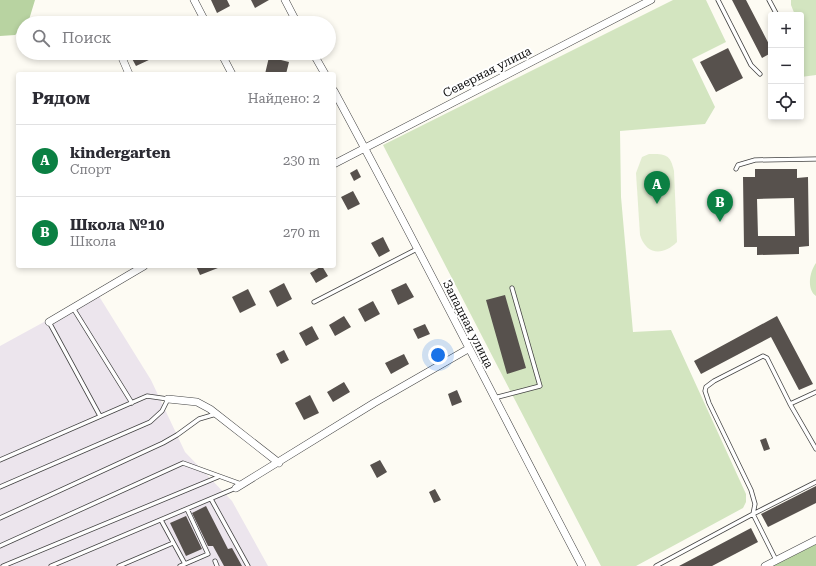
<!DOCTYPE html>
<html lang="ru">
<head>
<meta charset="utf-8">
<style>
	body { margin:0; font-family:"Roboto Serif",serif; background:#f7f7f7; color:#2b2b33 }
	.controls { position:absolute; right:12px; top:12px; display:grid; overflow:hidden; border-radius:4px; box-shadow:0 2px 6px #0003 }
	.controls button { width:36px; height:36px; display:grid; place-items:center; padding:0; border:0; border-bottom:1px solid #e1e1e2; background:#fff; color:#2b2b33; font:20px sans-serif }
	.you { position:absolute; left:438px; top:355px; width:14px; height:14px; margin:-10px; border:3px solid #fff; border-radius:50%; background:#1a73e8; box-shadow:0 0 0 6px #1a73e833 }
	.badge { display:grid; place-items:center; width:26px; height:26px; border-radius:50%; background:#0b8043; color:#fff; font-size:13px; font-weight:700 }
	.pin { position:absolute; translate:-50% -33px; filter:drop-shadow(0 1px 2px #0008) }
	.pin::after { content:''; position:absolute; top:21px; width:14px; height:12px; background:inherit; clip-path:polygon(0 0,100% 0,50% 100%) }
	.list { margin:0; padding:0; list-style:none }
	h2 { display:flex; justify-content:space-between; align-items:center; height:52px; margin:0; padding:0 16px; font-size:17px }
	h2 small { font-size:13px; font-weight:400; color:#7c7c81 }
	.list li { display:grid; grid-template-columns:26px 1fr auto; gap:12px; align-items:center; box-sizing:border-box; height:72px; padding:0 16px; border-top:1px solid #e1e1e2 }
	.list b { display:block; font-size:15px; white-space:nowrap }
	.list p { margin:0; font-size:13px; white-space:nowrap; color:#7c7c81 }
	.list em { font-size:13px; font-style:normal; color:#7c7c81 }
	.icon { flex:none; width:22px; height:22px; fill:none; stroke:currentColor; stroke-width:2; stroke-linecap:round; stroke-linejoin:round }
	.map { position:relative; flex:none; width:816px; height:566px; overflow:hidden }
	.search { position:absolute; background:#fff; box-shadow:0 2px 6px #0003; left:16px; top:16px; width:320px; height:44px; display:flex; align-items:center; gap:10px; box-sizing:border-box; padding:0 14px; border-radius:22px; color:#7c7c81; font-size:15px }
	.panel { position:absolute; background:#fff; box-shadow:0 2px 6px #0003; left:16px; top:72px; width:320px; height:196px; border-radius:4px }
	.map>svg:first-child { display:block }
	.industrial { fill:#ece5ed }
	.green { fill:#d3e5c0 }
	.forest { fill:#b8d3a1 }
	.pitch { fill:#e3edd1 }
	.building { fill:#57514d; fill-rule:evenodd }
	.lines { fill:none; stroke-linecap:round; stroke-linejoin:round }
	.lane-casing { stroke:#424242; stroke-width:5 }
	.street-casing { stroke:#424242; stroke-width:8 }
	.lane { stroke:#fff; stroke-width:3.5 }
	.street { stroke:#fff; stroke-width:7 }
	.labels { text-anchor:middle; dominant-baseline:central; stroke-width:4; stroke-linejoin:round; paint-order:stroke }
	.street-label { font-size:12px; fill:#0f0f0f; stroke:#fff }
</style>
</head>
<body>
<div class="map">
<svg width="816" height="566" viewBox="0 0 816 566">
	<rect width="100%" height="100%" fill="#fdfbf3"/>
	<path class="industrial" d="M97,293L151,380L185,452L232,501L268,566H0V346Z"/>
	<path class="green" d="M673,0H706L726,42L692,59L715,107L705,124L620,131L621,197L633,332L671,330L746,494V502L743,508L636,566H601L383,145Z
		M791,0H816V75L801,77V15H795L791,5Z
		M816,263V296C806,289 810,271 816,263Z"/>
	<path class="forest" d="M0,0H35L28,23H23V28L15,35L0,36Z
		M816,544V566H773Z"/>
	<path class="pitch" d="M649,154C666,154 670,154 674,171L677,242C663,256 646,255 640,235L636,173L642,157Z"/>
	<path class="building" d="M211,0H227L230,6L217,13Z
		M251,0H269L255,8Z
		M732,0H746L771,48V53L762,58Z
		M728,48L743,78L716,92L700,62Z
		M129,53H148L151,59L136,66Z
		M269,57L289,62L286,74H265Z
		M357,169L361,177L354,181L350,173Z
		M755,169H797V178L808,177L809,246L799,247V254L757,255V247H744L743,177H755ZM794,198L795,236H758L757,199Z
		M353,191L360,204L348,210L341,197Z
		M383,237L390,251L379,257L371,243Z
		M196,266H223L200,275Z
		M322,266L328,276L316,283L310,273Z
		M284,283L292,299L277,307L269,291Z
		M406,283L414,297L398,305L391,290Z
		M248,289L256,305L240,313L232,297Z
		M505,295L526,368L507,374L486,300Z
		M373,301L380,314L365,322L358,309Z
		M344,316L351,327L335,336L329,325Z
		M777,316L813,384L799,390L771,337L701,374L694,361Z
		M425,324L430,334L418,339L413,329Z
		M312,326L319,339L306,346L299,333Z
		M284,350L289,360L281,364L276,354Z
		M404,354L409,364L391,374L385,363Z
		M344,382L350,392L333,402L327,392Z
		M457,390L462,402L452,406L448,394Z
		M310,395L319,413L304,420L295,403Z
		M766,438L770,449L764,451L760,440Z
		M380,460L387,472L377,478L370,465Z
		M816,486V503L768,527L761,514Z
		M435,489L441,500L434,503L429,492Z
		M206,506L228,549L232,548L242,566H224L213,546H208L192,513Z
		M186,516L202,549L186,556L170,523Z
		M751,528L758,542L712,566H679Z"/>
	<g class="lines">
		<defs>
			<path id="lane" d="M718,0L751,65L760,74
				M769,0L777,15
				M736,169L738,165L755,160L816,159
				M314,302L417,249
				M73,308L132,403
				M49,322L100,416
				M494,398L540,386L512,288
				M790,404L816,449
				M0,460L147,396L168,399L162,411L150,422L0,487
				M211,499L248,566
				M0,518L163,443L177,435L199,419L216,414
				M161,520L185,564
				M0,546L183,463L241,484
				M776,560L753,514L816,482
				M215,561L217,566
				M3,566L218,477
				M51,566L236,488
				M119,566L173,543
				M180,566L208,554L187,509
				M656,566L753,514L755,504L751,490L709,403L705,391L706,387L714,381L763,356L767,358L790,404L816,392"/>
			<path id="street" d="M194,0L206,23
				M285,0L297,23
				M120,53L129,74
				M221,53L232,74
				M313,53L325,74
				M334,91C419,248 499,408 582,566
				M334,164L651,0
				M49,322L144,266
				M168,399L197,402L210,409L279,463
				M236,488L374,403L468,349
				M765,566L816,540"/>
		</defs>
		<use href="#lane" class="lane-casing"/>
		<use href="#street" class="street-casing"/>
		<use href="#lane" class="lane"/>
		<use href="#street" class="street"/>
	</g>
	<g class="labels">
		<g class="street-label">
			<text transform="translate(487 72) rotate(-27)">Северная улица</text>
			<text transform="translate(468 324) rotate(63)">Западная улица</text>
		</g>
	</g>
</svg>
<div class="controls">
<button>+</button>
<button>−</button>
<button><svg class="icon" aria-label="locate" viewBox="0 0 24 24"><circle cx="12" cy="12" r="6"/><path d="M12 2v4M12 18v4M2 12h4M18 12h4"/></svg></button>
</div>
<div class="you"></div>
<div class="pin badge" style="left:657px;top:204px">A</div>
<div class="pin badge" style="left:720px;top:222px">B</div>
<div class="search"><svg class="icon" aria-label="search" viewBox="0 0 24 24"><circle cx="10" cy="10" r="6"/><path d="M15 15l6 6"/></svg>Поиск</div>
<section class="panel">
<h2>Рядом<small>Найдено: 2</small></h2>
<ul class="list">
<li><span class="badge">A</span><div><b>kindergarten</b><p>Спорт</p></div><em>230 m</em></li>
<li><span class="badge">B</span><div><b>Школа №10</b><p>Школа</p></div><em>270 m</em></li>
</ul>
</section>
</div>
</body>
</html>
